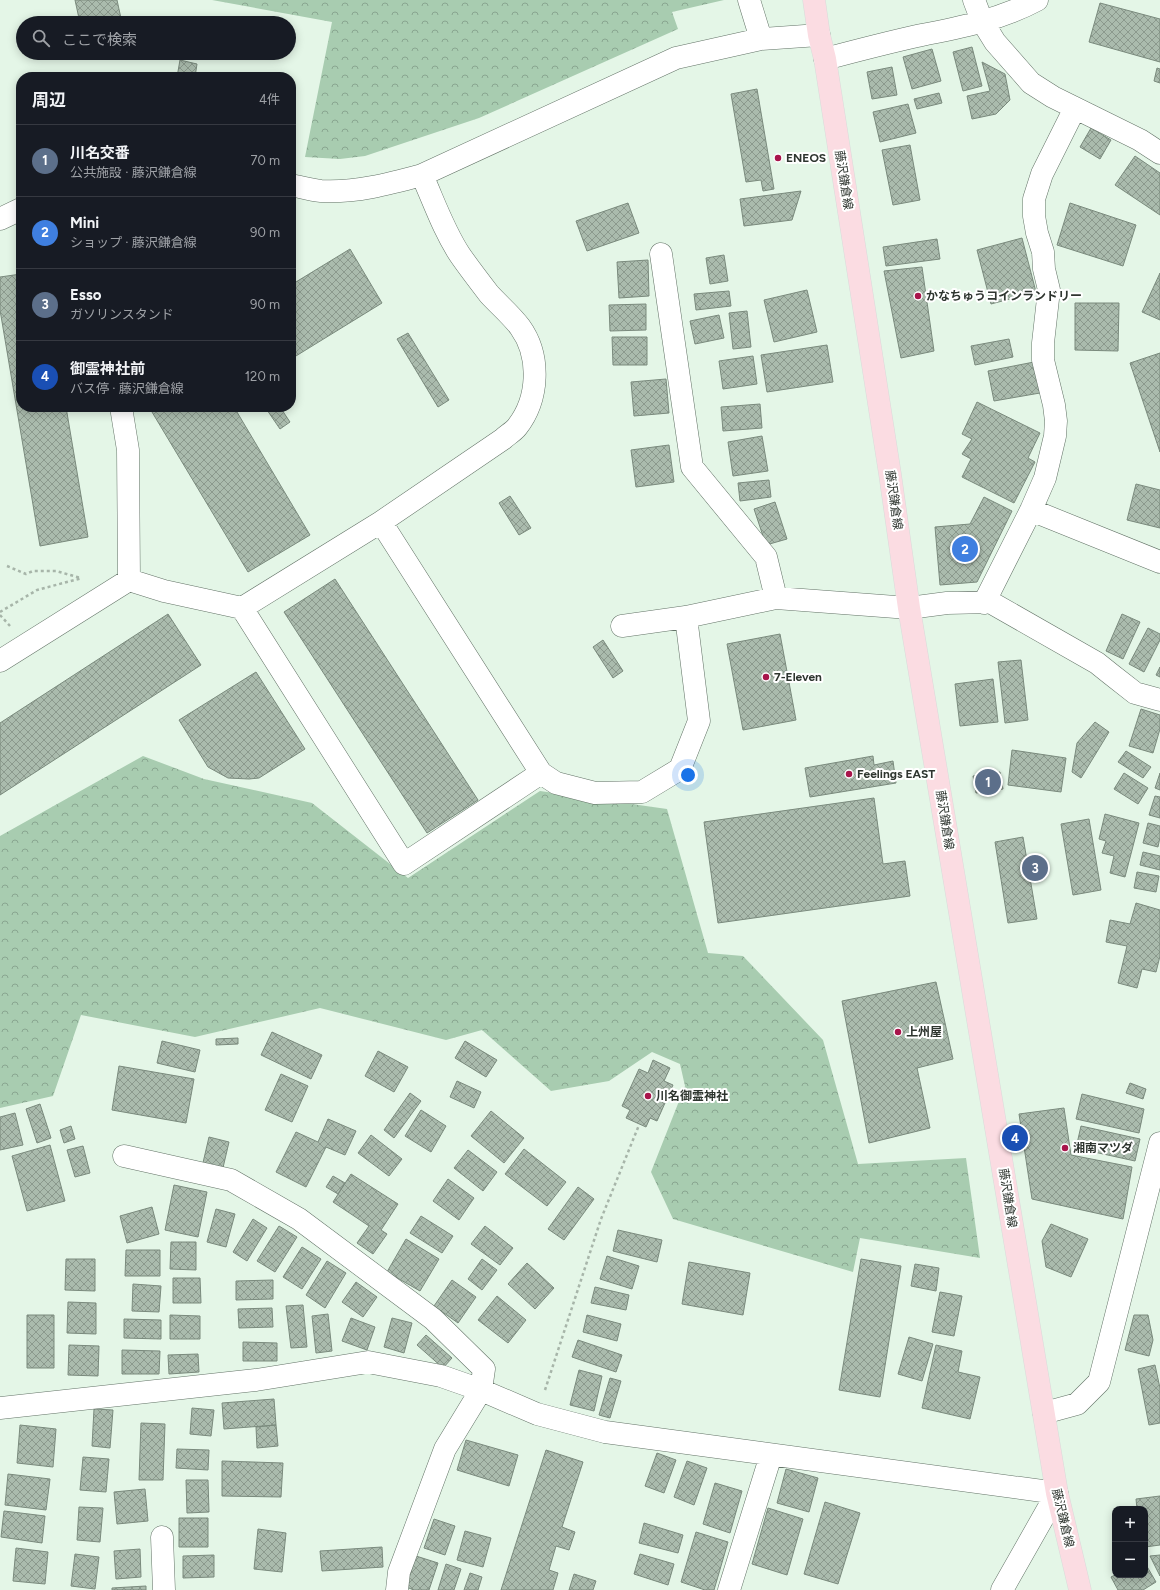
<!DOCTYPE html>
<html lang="ja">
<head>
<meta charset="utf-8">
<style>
	body { margin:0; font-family:Figtree,"Noto Sans JP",sans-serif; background:#20242c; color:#f1f3f6 }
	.controls { position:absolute; right:12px; bottom:12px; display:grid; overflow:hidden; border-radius:8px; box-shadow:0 2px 10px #0003 }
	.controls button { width:36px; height:36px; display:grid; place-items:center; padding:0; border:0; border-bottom:1px solid #363941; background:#171b24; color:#f1f3f6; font:20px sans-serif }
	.you { position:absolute; left:688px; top:775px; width:14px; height:14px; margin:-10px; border:3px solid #fff; border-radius:50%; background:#1a73e8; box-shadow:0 0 0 6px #1a73e833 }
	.badge { display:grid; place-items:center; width:26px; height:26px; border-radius:50%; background:#db2777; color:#fff; font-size:13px; font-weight:700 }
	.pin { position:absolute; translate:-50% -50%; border:2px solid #fff; box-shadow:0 1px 4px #0006 }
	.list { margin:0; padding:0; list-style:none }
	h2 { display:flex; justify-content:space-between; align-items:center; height:52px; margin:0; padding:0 16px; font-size:17px }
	h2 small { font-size:13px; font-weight:400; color:#9ea1a6 }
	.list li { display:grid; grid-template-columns:26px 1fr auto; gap:12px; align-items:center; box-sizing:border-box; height:72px; padding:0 16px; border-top:1px solid #363941 }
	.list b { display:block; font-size:15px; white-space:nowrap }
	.list p { margin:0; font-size:13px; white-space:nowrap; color:#9ea1a6 }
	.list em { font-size:13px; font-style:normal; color:#9ea1a6 }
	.icon { flex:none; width:22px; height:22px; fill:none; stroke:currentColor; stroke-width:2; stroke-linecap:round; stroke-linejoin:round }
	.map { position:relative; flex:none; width:1160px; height:1590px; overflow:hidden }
	.search { position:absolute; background:#171b24; box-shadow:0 2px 10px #0003; left:16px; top:16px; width:280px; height:44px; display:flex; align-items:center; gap:10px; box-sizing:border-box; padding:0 14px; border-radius:22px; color:#9ea1a6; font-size:15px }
	.panel { position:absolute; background:#171b24; box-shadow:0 2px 10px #0003; left:16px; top:72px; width:280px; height:340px; border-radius:16px }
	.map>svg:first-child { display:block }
	.forest { fill:url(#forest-crowns) }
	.building { fill:url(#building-cross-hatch); stroke:#7a8a7d }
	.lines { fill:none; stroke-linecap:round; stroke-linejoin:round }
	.minor-casing { stroke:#637367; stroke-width:23 }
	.major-casing { stroke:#d9dbda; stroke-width:23 }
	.path { stroke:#a7b5a9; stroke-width:2.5; stroke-dasharray:3 3; stroke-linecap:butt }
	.minor { stroke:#fff; stroke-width:22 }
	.major { stroke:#fbdce2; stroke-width:22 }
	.poi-dot { fill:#a8144b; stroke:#fff; stroke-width:1.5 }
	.labels { text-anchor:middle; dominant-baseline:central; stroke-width:4; stroke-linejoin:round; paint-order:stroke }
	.poi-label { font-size:12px; font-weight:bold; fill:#2e352f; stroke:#fff; text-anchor:start }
	.street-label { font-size:12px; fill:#2e352f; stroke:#fff }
</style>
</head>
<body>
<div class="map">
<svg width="1160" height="1590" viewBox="0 0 1160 1590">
	<defs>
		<pattern id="forest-crowns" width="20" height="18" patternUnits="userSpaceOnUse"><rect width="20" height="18" fill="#a8ccb0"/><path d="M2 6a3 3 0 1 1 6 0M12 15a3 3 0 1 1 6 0" fill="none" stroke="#89a690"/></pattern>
		<pattern id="building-cross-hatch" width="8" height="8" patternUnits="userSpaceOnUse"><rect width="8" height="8" fill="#aabbad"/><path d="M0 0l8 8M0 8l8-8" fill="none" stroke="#8b998d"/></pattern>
	</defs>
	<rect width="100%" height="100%" fill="#e4f6e7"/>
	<path class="forest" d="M212,0H724L672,12L678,29L479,118L365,156L340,159L305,157L332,22Z
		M143,756L204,779L312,803L408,878L540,791L667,809L708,953L743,956L823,1040L858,1164L966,1158L980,1258L860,1238L853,1272L673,1219L651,1172L685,1086L680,1064L652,1052L609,1081L551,1091L482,1030L446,1040L320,1008L195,1037L81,1015L53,1096L0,1108V836Z"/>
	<path class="building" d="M75,0H117L122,23H80Z
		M1100,3L1160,19V62L1089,42Z
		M972,47L982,86L963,91L953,52Z
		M932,49L941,81L912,89L903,57Z
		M180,60L197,64L195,77H177Z
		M982,62L1005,74L1010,100L996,114L972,119L967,96L990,91Z
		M892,67L897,95L872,99L867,72Z
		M1157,68L1160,69V83L1154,81Z
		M757,89L774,189L763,191L761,180L746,182L731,94Z
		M939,93L942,103L917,109L914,99Z
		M908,104L916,133L880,142L873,112Z
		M1091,128L1111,140L1100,159L1080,147Z
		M910,145L920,200L893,205L882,150Z
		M1135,156L1160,173V215L1115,185Z
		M801,191L792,220L744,226L740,199Z
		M628,203L639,233L587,251L576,221Z
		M1070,203L1136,225L1123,266L1057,245Z
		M1022,238L1036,292L991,304L977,250Z
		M937,239L940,259L886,266L883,247Z
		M350,249L382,303L291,359V285Z
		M724,255L728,281L710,284L706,258Z
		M648,260L649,296L619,298L617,262Z
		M922,267L934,351L901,358L884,271Z
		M1160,273V320L1142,312Z
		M21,274V407H66L88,537L40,546L0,310V277Z
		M807,290L817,332L774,342L764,300Z
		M729,291L731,306L696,310L694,294Z
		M1075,303H1119L1118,351L1075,350Z
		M646,304V330L610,331L609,305Z
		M747,311L751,347L733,349L729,313Z
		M719,315L724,338L695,344L690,321Z
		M408,333L449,400L438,407L397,339Z
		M612,337H647V365H613Z
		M1009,339L1013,357L975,365L971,346Z
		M827,345L833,382L767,392L761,355Z
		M1160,353V452L1130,363Z
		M753,356L757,384L723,389L719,361Z
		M1034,362L1040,393L994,401L988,371Z
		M666,379L669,413L634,416L631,382Z
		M977,402L1040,433L1028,458L1035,462L1014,503L962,477L971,459L962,454L972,439L962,434Z
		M760,404L762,428L723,431L721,407Z
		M149,407H234L310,535L248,572Z
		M265,407H280L290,422L280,429Z
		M762,436L768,471L733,476L728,442Z
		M669,445L674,482L636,487L631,450Z
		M769,480L771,497L740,501L738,483Z
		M1136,484L1160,490V528L1127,520Z
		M510,496L531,528L519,535L499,503Z
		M984,497L1012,511L977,582L940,585L935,527L970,524Z
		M775,502L787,539L766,545L754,509Z
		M335,579L478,800L427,833L284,612Z
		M168,614L201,665L0,795V723Z
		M1122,614L1140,622L1123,659L1106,651Z
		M1148,628L1160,634V640L1144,672L1129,664Z
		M780,634L796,720L743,730L727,644Z
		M603,640L623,671L613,678L593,647Z
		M1021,660L1028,720L1005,723L998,662Z
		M1160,667V677L1156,675Z
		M256,672L305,749L259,778L249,779L228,778L208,767L179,720Z
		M993,679L998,722L960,726L955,684Z
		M1141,709L1160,715V729L1153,753L1129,746Z
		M1095,722L1109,732L1081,778L1072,772L1077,743Z
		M1012,750L1066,758L1061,792L1008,785Z
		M1126,751L1151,767L1143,778L1118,762Z
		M873,756L874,765L893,761L896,783L810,797L805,768Z
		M1000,772L1003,789L976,793L973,776Z
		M1124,773L1148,788L1138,804L1114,789Z
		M1160,773V790L1155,788Z
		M1155,796L1160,797V818L1149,815Z
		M874,798L883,864L905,861L910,896L718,923L704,822Z
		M1105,814L1139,823L1125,877L1110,873L1114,856L1102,853L1106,841L1099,839Z
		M1089,819L1101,890L1073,895L1061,824Z
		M1148,823L1160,826V837L1158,847L1143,843Z
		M1023,837L1037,919L1008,923L995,842Z
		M1143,852L1160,856V870L1140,865Z
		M1137,872L1159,876L1156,892L1134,888Z
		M1136,903L1160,910V956L1156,972L1142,969L1137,988L1118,983L1127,946L1106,942L1110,920L1130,924Z
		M936,982L953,1059L917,1068L930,1128L869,1143L842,1001Z
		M272,1032L322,1055L311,1079L261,1055Z
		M238,1038V1044L216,1045V1039Z
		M162,1041L200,1050L195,1072L157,1063Z
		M465,1041L497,1060L486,1077L455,1058Z
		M378,1051L408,1067L394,1092L365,1076Z
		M653,1060L670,1068L664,1081L673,1085L657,1121L650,1118L646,1127L626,1118L630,1110L622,1106L639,1069L648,1073Z
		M119,1066L194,1079L186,1123L112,1110Z
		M281,1074L308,1086L292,1122L265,1110Z
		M457,1081L481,1092L474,1108L450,1097Z
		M1130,1083L1146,1089L1143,1099L1126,1093Z
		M410,1093L421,1101L394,1138L384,1130Z
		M1082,1094L1144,1109L1139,1133L1076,1119Z
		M40,1104L51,1138L37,1143L26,1109Z
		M1064,1108L1071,1155L1132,1167L1123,1219L1032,1199L1019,1114Z
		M421,1110L446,1126L431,1152L405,1136Z
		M491,1111L524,1138L504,1163L471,1136Z
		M15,1113L23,1145L0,1150V1117Z
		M328,1119L356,1131L345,1155L326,1147L306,1187L276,1172L296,1132L318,1142Z
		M71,1126L75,1139L64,1143L60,1130Z
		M1081,1126L1140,1139L1135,1161L1076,1148Z
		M371,1135L402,1159L389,1176L358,1153Z
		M209,1137L229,1142L222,1172L202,1167Z
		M50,1145L65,1201L27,1211L12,1156Z
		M83,1146L90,1173L75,1177L67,1150Z
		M524,1149L566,1182L547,1206L505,1174Z
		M468,1150L497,1172L483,1191L454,1168Z
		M351,1174L398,1204L381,1230L387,1234L373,1254L357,1243L369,1226L333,1202Z
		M333,1176L345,1183L338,1194L326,1187Z
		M448,1179L474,1198L459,1220L433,1201Z
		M174,1185L207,1192L198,1237L165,1230Z
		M578,1187L594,1199L564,1240L548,1229Z
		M152,1207L159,1234L127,1243L120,1216Z
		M216,1209L235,1214L226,1247L207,1242Z
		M421,1216L453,1236L442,1253L410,1233Z
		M253,1219L267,1228L247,1261L233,1252Z
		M1051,1224L1088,1239L1071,1277L1046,1267L1042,1241Z
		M279,1226L297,1237L275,1272L257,1261Z
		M485,1226L513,1248L500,1265L471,1244Z
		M618,1230L662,1240L657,1262L613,1251Z
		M406,1239L439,1259L420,1291L387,1272Z
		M171,1242H196V1270L170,1269Z
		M302,1247L321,1259L302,1289L283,1277Z
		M126,1250H160V1276H125Z
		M607,1256L639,1266L632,1289L600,1279Z
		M66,1259H95V1291L65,1290Z
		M482,1259L497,1270L482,1290L468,1279Z
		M861,1259L901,1266L880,1397L839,1390Z
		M327,1261L346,1273L325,1308L306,1295Z
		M689,1262L750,1273L743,1315L682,1304Z
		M527,1263L554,1288L535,1309L508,1284Z
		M915,1264L939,1268L936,1291L911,1286Z
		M173,1278H200L201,1303H173Z
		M273,1280V1299L236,1300V1281Z
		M452,1280L476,1297L458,1323L434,1306Z
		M356,1282L377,1297L363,1317L342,1302Z
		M133,1284L161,1286L159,1312L132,1311Z
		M595,1287L629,1295L626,1310L591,1303Z
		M940,1292L962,1296L954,1336L932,1332Z
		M497,1296L526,1320L508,1343L478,1320Z
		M68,1302L96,1303V1334L67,1333Z
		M303,1305L307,1347L291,1348L286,1306Z
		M272,1308L273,1327L239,1328L238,1309Z
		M328,1314L332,1351L316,1353L312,1316Z
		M27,1315H54V1368H27Z
		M170,1315L200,1316V1339H170Z
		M587,1315L621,1324L617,1341L583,1332Z
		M1134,1315H1148L1153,1340L1149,1356L1125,1350Z
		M351,1318L375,1327L367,1350L342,1341Z
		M392,1318L412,1323L404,1353L384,1347Z
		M124,1319L161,1320V1339L124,1338Z
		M426,1335L452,1358L443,1368L417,1345Z
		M909,1337L933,1344L922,1381L898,1374Z
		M578,1340L622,1355L616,1372L572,1357Z
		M243,1342L277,1343V1361H243Z
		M69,1345L99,1346L98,1376L68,1375Z
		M936,1345L962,1351L958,1372L980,1377L970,1419L922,1408Z
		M122,1350L160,1351L159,1374H122Z
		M198,1354L199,1372L169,1374L168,1355Z
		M1155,1365L1160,1388V1423L1149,1425L1138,1369Z
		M579,1370L602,1376L594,1411L570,1405Z
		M610,1378L621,1381L610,1418L599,1415Z
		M274,1399L276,1425L224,1429L222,1403Z
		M192,1408L214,1410L211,1436L190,1434Z
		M94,1409L113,1410L110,1448L92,1446Z
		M141,1423L165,1424L163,1480H139Z
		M20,1425L56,1429L53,1467L17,1463Z
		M276,1425L278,1446L257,1448L256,1427Z
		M466,1440L518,1455L509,1486L457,1470Z
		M177,1449L209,1450L208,1470L176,1468Z
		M546,1450L583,1462L562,1527L575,1532L569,1550L556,1546L549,1570L558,1573L553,1590H501Z
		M657,1453L676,1460L664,1493L645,1486Z
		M83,1457L109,1459L106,1492L80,1490Z
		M222,1461L283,1463L281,1497L222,1496Z
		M687,1461L707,1468L694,1505L674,1497Z
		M786,1469L818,1478L809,1512L777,1503Z
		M8,1474L50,1479L46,1510L5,1505Z
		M186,1480H208L209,1512L187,1513Z
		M715,1483L742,1491L730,1533L703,1524Z
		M145,1489L148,1521L117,1524L114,1492Z
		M1160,1496V1545L1145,1547V1509H1137L1136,1499Z
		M825,1502L860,1513L838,1584L804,1574Z
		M79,1507L103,1508L100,1542L77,1540Z
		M768,1508L803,1519L787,1575L752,1564Z
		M4,1511L45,1516L42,1543L1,1537Z
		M179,1518H208V1547H179Z
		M434,1519L455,1526L445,1555L424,1548Z
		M644,1523L683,1535L678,1553L639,1543Z
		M258,1529L286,1533L282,1572L254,1569Z
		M465,1531L491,1538L483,1567L457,1560Z
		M696,1532L728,1542L714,1590H705L681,1582Z
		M382,1547L383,1567L322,1571L320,1551Z
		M16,1548L48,1552L45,1584L13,1581Z
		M140,1549L141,1577L116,1579L114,1551Z
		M75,1554L99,1557L95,1589L71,1586Z
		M640,1554L674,1564L668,1585L634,1574Z
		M214,1555V1577L183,1578V1556Z
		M1160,1555V1576L1150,1556Z
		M416,1556L438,1563L429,1590H414L406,1587Z
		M1145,1563L1156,1582L1143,1590H1118L1111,1577L1115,1575H1145Z
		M446,1564L461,1569L454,1590H438Z
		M470,1573L482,1577L478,1590H464Z
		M574,1574L596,1581L593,1590H569Z
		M146,1586V1590H112V1588Z"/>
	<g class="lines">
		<defs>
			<path id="minor" d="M749,0L761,39
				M974,0L982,21L995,42L1031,83L1053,97L1140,140L1160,153
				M825,59C855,51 886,43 917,36C958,28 1000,20 1037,0
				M291,185C301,187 311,190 321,191C355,193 389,184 422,175L676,58L761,39L819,35
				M0,219L21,209
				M661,254L692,467L766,557L776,598L909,608L947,603L990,602L1097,663L1112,675L1135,693L1160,700
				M121,407L128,450L129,580
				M1031,510L1160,562
				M381,522L503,439C507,435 513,432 517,427C539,399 541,356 520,327C511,315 499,305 489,294C479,281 469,268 460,255C444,231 434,202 422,175
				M984,603L1031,510L1045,478L1055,436L1056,421L1054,405L1043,360V343L1049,290L1044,269L1043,252L1037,233L1034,216V199L1042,174L1075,108
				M622,626L686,617L776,598
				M0,661L129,580L164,591L242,608
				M541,773L404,864L242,608L381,522L541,773L556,783L595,793L642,792L680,769L699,721L686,617
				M124,1156L231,1180L299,1219L433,1319L484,1369L481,1390L445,1449L399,1572L397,1590
				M0,1408L256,1380L368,1362L441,1376L481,1390L537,1414L605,1432L1057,1493L1002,1590
				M1044,1413L1077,1404L1099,1382L1160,1143
				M162,1537L164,1590
				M729,1590L771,1455"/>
			<path id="major" d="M814,0L819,35L825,59L890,474L909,608L1057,1493L1080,1590"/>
		</defs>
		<use href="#minor" class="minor-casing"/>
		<use href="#major" class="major-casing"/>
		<path class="path" d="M7,566L26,574L33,571H56L81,578
			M0,612L37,590L82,578
			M0,615L10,626
			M545,1390L601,1219L639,1125"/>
		<use href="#minor" class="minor"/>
		<use href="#major" class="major"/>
	</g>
	<g class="poi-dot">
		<circle cx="778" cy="158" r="4"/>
		<circle cx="918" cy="296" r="4"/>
		<circle cx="766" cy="677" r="4"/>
		<circle cx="849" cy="774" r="4"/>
		<circle cx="898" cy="1032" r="4"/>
		<circle cx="648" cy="1096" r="4"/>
		<circle cx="1065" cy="1148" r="4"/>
	</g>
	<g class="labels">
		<g class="poi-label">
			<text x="786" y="158">ENEOS</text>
			<text x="926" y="296">かなちゅうコインランドリー</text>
			<text x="774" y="677">7-Eleven</text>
			<text x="857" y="774">Feelings EAST</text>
			<text x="906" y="1032">上州屋</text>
			<text x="656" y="1096">川名御霊神社</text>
			<text x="1073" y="1148">湘南マツダ</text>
		</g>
		<g class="street-label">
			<text transform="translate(844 180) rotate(81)">藤沢鎌倉線</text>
			<text transform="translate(894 500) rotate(82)">藤沢鎌倉線</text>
			<text transform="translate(945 820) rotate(81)">藤沢鎌倉線</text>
			<text transform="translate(1008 1198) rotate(81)">藤沢鎌倉線</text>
			<text transform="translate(1063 1518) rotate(77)">藤沢鎌倉線</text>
		</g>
	</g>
</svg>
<div class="controls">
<button>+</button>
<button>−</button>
</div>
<div class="you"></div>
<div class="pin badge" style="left:988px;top:782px;background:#5c6f8a">1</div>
<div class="pin badge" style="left:965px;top:549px;background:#3f7fe0">2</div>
<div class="pin badge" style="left:1035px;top:868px;background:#5c6f8a">3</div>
<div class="pin badge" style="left:1015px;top:1138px;background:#1a4fb4">4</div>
<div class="search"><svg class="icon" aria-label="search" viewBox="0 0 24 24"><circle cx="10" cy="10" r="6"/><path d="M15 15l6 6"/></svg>ここで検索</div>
<section class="panel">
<h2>周辺<small>4件</small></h2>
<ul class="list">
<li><span class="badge" style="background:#5c6f8a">1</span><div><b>川名交番</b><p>公共施設 · 藤沢鎌倉線</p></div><em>70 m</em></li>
<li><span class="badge" style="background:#3f7fe0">2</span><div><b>Mini</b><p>ショップ · 藤沢鎌倉線</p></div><em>90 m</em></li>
<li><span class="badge" style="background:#5c6f8a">3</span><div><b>Esso</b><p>ガソリンスタンド</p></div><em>90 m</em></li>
<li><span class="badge" style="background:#1a4fb4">4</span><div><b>御霊神社前</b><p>バス停 · 藤沢鎌倉線</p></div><em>120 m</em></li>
</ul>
</section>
</div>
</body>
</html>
